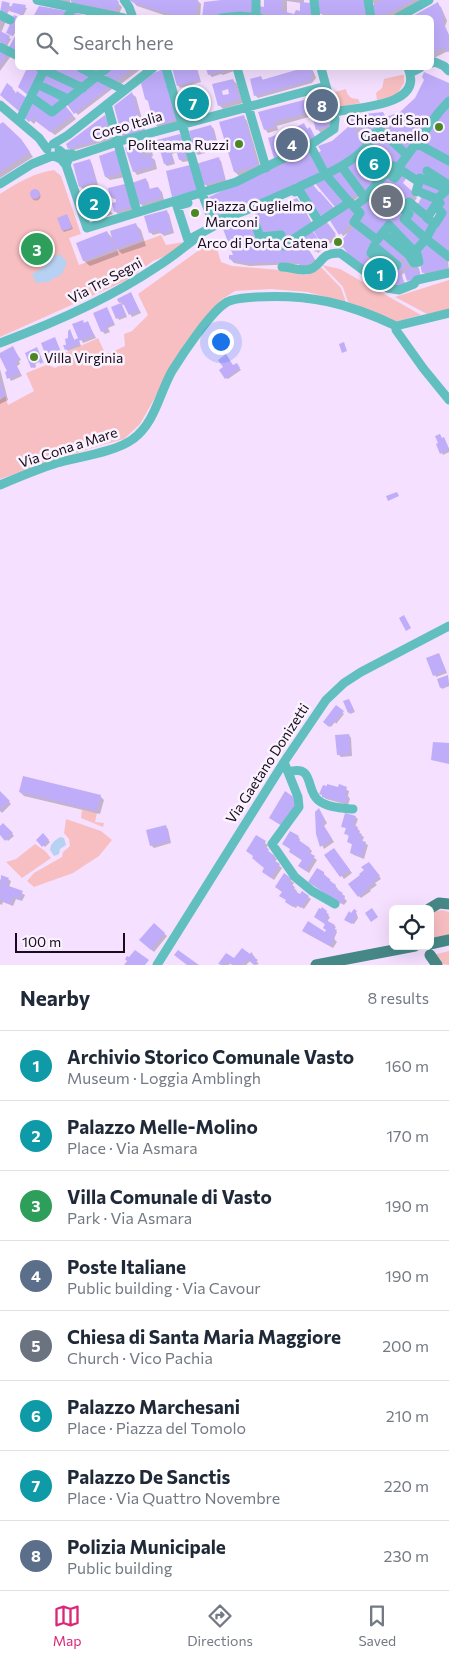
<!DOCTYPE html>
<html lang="en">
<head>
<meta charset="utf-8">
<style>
	body { margin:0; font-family:Commissioner,sans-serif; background:#f2f2f3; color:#1f2937 }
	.controls { position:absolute; right:15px; bottom:15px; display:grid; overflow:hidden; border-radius:8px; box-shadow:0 5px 20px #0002 }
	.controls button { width:45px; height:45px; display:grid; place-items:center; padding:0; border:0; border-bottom:1px solid #e0e1e3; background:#fff; color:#1f2937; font:25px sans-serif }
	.scale { position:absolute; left:15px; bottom:12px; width:110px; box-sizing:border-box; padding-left:5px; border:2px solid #170b1c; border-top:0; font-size:14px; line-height:18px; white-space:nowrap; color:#170b1c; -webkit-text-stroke:4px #faf3fe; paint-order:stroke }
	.you { position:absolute; left:220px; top:341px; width:18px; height:18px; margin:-12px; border:4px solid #fff; border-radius:50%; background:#1a73e8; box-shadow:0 0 0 8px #1a73e833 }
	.badge { display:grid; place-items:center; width:32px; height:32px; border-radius:50%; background:#db2777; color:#fff; font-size:16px; font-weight:700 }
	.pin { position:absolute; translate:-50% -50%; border:2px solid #fff; box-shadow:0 1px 5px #0006 }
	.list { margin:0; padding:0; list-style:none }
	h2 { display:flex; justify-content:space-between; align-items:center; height:65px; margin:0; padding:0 20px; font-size:21px }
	h2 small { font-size:16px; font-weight:400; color:#747a83 }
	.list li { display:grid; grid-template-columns:32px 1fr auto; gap:15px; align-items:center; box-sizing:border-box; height:70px; padding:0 20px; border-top:1px solid #e0e1e3 }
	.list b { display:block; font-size:19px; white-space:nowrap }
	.list p { margin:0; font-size:16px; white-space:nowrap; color:#747a83 }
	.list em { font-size:16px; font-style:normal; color:#747a83 }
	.icon { flex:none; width:28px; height:28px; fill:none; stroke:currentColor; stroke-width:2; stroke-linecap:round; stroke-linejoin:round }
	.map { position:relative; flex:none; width:449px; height:965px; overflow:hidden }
	.search { position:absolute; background:#fff; box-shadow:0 5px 20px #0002; left:15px; right:15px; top:15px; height:55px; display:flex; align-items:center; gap:12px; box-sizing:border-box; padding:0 18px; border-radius:8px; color:#747a83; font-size:19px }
	.sheet { height:625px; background:#fff }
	nav { display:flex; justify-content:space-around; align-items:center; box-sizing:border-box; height:70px; border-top:1px solid #e0e1e3; background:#fff; font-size:14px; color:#747a83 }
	nav a { display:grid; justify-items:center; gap:2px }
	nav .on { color:#db2777 }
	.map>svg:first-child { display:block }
	.green { fill:#f8bfc2 }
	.water { fill:#b7d1f2 }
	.shadow { fill:#0003; fill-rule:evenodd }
	.building { fill:#c0adfa; fill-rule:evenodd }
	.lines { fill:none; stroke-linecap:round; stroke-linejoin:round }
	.minor { stroke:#62bfbf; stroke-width:9 }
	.major { stroke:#468887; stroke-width:11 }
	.poi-dot { fill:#4c8724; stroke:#faf3fe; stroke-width:2 }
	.labels { text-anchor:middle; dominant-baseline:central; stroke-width:5; stroke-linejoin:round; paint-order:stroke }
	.poi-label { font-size:14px; fill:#170b1c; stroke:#faf3fe; text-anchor:end }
	.street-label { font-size:14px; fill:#170b1c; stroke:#faf3fe }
</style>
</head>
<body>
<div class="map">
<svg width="449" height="965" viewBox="0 0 449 965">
	<rect width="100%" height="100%" fill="#f5e0ff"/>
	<path class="green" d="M401,75H404V83L396,96L377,100L376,93L382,88L384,79Z
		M346,89C347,96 351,99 358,99L360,103L339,107L335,92Z
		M54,170L61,176L81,234L69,238L79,265L161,235L166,245L184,242L170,254L153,261L125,281L0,337V194C15,184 36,172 54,170Z
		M213,240L215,242L221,262L232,266L291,271C302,277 312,276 321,267L341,288L346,302L307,292L271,289L235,291L221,300L186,343L140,424L124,439L98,446L0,479V400L5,396L8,405L34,391L26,373L49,364L50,366L55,368L67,362L63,354L98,338L105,353H110L125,346L124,334L132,331L148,315L138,294Z
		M322,265L340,269L421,315L394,322L348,302L343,287Z
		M449,280V310L427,314L395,297Z
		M82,810L97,813L95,822L104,823L103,827L81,818Z
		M66,819L101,831L112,840L99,856L73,873L34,887L27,881L34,873L62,857L63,852L70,846L69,839L64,833Z
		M35,844L45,851L51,858L22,878L6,862L16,859Z
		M442,910L449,912V935L430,938V916L433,912Z
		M449,951V965L442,964L433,955Z"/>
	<path class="water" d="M60,254L67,262L62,274L48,282L36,283L32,274L43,268L52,258Z
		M60,837L64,838L66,845L60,849L59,854L54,856L50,850C51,843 54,841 60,837Z"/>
	<path class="shadow" d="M53,0H115L122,7L119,14L76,6L70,0V3Z
		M131,0H197L201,4L200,18H173L137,6Z
		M265,0H304V4L315,18H274L262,15L259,12L268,10ZM287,1L301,3V12L295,15L287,13Z
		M319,0H364L369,18H325L321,13Z
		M371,0H424L390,18H375V5Z
		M3,2L12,7L14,4L27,8L23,16L10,9L6,16L0,13Z
		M437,4L441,7L447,21L445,26L449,35V52L448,51L432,59V18Z
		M0,18L6,21L1,33L11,39L7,46L0,42Z
		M18,18V28L13,36L9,34Z
		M0,49L11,56L0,71Z
		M29,68L39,72L110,87L112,89L78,115L67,103L63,105L76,119L55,135L36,121L34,124L4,97L12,89L15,91L14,93L51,116L19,87Z
		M90,68H108L101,73Z
		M112,68H142L121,84L104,74Z
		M173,68H197L201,82L180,88L178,85Z
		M208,68H233L234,71L223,75L221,74L212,77L209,74Z
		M299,68H312L316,78L312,83L258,98L255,95L261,77L263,80L296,72Z
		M163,71L179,124L159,128L155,124Z
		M424,74L449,85V159L423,146L419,142L416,146L449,165V183L430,172L427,174L436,178L448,187L449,190L440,185L407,172L403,169L416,149L415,148L410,155L390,137L388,135L394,128L379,133L407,159L388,176L396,181V180L417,198L411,206L435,228L445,212L438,205L429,215L419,205L424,196L440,206L443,203L440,199L423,194L420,191L423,181L430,185L432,184L447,194L449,192V255L433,242L408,218L404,222L448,260L449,271L426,275L423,272L419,251L393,225L389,230L412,252L410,254L387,233L384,238L407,257L416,270V266L419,268L421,277L418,278V279L410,282L405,272L402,275L404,282L407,287L394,289L375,276L354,258L345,247L340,248L337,244V242L341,240L343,242L351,231L343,236L330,219L349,206L359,218L364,212L361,209L370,197L345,166L341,169L361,195L353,201L328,172L319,154L323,152L320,147L332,142L350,126H355L362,122L361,120L368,122L367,115L382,114L387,118L401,113L416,99L425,79L423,77ZM361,130L377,136L369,139L373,146L371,148L357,134ZM409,210L413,214L409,220L405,215ZM357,221L381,242L379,247L363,235L353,225ZM378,248L400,266L394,275L389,277L379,269L381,265L373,259Z
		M233,80L237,84L243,103L223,109L219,105L213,85ZM229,88L231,95L222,97L221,90Z
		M201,90L203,92L209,114L189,120L187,117Z
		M132,94L136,97L146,134L126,139L123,136Z
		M321,102L325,106L332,130L321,133L317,129L312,116L277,126L278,130L268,133L265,129L260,113Z
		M105,116L107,119L113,139L71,151L69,148Z
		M244,117L247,121L261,169L239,176L235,172L221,123Z
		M0,125L24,144L33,157L0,178Z
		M304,125L316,139L291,153L288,150Z
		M211,126L214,129L219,149L213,151L208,143L203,144L205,153L198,155L196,153L190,132Z
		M180,135L182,138L189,161L183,162L180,160L178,152L172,154L175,164L167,166L165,164L158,141Z
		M147,143L151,147L153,156L151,157L155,160L157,169L137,175L134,171Z
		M115,152L125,177L110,180L106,177L100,157Z
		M218,159L221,161L226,181L208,187L202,181Z
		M90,161L92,164L98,185L83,189L80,187Z
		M145,179L148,182L150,190L159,189L162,192L164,200L143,206L140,204Z
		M124,185L133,209L118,214L115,211L118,203L117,199H114L111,197L110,189Z
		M31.5 196a4.5 4.5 0 1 1 9 0a4.5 4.5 0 1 1-9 0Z
		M98,195L102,199L105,211L109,210L113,214L95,221L91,217Z
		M297,199L301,203L314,227L290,241L285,234L266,236Z
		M166,211L169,214L174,233L164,236L161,233L153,235L150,232Z
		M67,215L73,229L64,232L63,231Z
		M245,222L250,230L275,238L279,242L281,251L314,233L323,249L318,253L311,244L307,247L317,263L303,267L300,264L250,266L234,263L230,259L234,256Z
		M135,224L141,230L146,246L122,254L117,249L119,255L90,266L84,261L77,244L107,232L113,239Z
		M329,225L337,238L326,247L315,230Z
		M131,294L141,313L132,317L125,304L122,305L127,317L119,320L113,308L122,304L120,302Z
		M107,309L115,325L108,328L110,332L105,334L102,331Z
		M88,323L96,338L83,343L74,325Z
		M70,331L75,341H79L81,346L68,351L66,349Z
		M54,339L63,355L51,361L48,358Z
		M13,348L21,360L19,361L20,364L17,366L22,376L11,381L6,372L8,371Z
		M38,350L44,364L41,361L35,364L36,367L34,368L32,367Z
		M236,364L241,370L228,379L226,378Z
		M0,369L8,400L0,404Z
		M441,439L445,440L449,449V452L443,455L437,444Z
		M439,654L447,673L436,677L427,659Z
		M448,677L449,686L442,689L441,687Z
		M349,700L355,712L350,714L349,712Z
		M336,707L344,714L336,724L335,722L331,727L325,722Z
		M349,735L351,738L352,756L341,757L338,754Z
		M339,786L349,791L348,796L350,799L348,805L326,799L321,794L339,788Z
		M20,792L100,796L104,800L100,814L24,796Z
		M0,793L11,804L2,813L0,811Z
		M319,810L327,823L324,826L334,842L324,849L317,834Z
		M355,817L358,819L355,827L360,831L359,834L364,837L362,842L368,845L364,859L354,855L351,853L353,845L349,842L350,837L345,833L347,829L343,826Z
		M3,824L14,836L8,841L0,833V827Z
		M165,826L168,829L171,843L154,848L151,845Z
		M43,835L50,842L45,847L38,840Z
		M256,837L268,845L266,849L277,859L275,862L282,868L274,880L266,874Z
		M298,837L300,839L299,842L310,849L312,851L310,855L317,860L309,873L299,866L303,861L290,852Z
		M336,852L352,873L344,879L326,855Z
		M372,866L381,879L375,883L377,885L370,890L371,891L361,898L359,896Z
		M323,873L338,889L337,891L345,896L344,898L347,901L344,905L312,884Z
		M284,875L294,883L292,886L297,891L296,893L308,897L311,899L304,909L298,905L296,908L289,904L283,892Z
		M2,876L11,881L9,887L25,895L22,901L16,899L13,906L3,902L2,905L0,904V881Z
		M327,912V915L330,917L327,922L336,927L334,930L337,932L334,939L337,942L333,948L306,933L325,934L328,930L326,925L317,918Z
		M356,912L358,918L354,924L347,921L352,914Z
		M154,925L167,936L154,952L140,940Z
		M227,954L235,960L253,955L255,957L254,959L259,964L255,965L250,961L246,965H233L230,963L229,965H221L220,964Z"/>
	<path class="building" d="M72,0H117L119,2L116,11L71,2Z
		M129,0H198L196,16H174L132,2Z
		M221,0H252V14H229L202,18L204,2Z
		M264,0H282V11L294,14L296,10L300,11V2L311,3L313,18H281L258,13V6L264,7Z
		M318,0H363L368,18H329L328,13L319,14Z
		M382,0H414L379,18H373L371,6Z
		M2,1L10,3L5,15L0,13Z
		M438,2L444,17L442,21L449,36V51L447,52L444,47L432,54V18H409Z
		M13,3L26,5L22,15L9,11Z
		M39,6L67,11L65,18L33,17Z
		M72,12L92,17V18H71Z
		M14,15L18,17V24L12,36L6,33Z
		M0,31L10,36L6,45L0,42Z
		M18,31V51L9,47Z
		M0,48L9,52L0,65Z
		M27,68H34L40,71L29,96L18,87Z
		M47,68H73L90,76L82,84Z
		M110,68H134L116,81L103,74Z
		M172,68H196L200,80L177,86Z
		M206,68H231L219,73L218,72L208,75Z
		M297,68H311L313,74L310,81L254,96L250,79L261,76L262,80L296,70Z
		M163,69L176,120L162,124V122L154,125L148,101L145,99L141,83L154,73Z
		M44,71L78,87L68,96L39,82Z
		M424,72L449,83V99L406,153L386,135L390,130L387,127L370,132L358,128L355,131L368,144L327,173L317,153L321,151L318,146L332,141L347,128L349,125L348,118L350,116L353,115L357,118L366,120L365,114L383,112L386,117L400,112L415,98L424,80L422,77Z
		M96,79L111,86L74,114L66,103Z
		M233,79L240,99L218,106L212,84ZM228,89L229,94L223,95L222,91Z
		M7,83L13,88L12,90L16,93L17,91L28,99L21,113L0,95Z
		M37,86L64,99L52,111L33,95Z
		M201,88L208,112L186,118L179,94Z
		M132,92L143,131L122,136L114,106Z
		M315,97L322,101L329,126L316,130L312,116L308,113L274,122L276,126L264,130L258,112Z
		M32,100L51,114L64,104L73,115L50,132L32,118L29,122L22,116Z
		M449,103V158L418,143Z
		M105,115L111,137L68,149L66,144Z
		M244,115L258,166L234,172L219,122Z
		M3,122L21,139L30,152L0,172V124Z
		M304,123L307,129L310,127L315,137L287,151L279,136Z
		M211,125L217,147L209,149L206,140L201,142L203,151L195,153L189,131Z
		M380,133L405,154L366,194L345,167L355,161L367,139Z
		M180,134L187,158L179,160L176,150L170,151L173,162L164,164L157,140Z
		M276,135L284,152L274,158L268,138Z
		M147,142L150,152L142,155V158L151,155L154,166L133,172L125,148Z
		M418,145L449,164V183L436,177L419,176L402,169Z
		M116,150L122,173L105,177L99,156Z
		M308,150L320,174L216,218L209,197Z
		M219,157L225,179L205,185L200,182L196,164Z
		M90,159L96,182L79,187L73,164Z
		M190,165L197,190L172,197L166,171Z
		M342,169L360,192L349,199L329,175Z
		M401,172L407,177L403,183L414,193L402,211L425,239L415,249L389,222L377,238L356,221L360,209L387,174Z
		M325,176L345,200L335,207L314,182Z
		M146,178L149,189L157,187L159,188L162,198L139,204L132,183Z
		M422,179L445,190L438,198L419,191Z
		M311,182L319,192H320L334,208L320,216L299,187Z
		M125,184L131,207L114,212L112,203L116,202L115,196L110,197L108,188Z
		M30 194a5 5 0 1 1 10 0a5 5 0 1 1-10 0Z
		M449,190V255L427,238L444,213L439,200Z
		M99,194L103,211L106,210V212L90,218L85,197Z
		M423,194L438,202L427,214L417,206Z
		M297,198L311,223L286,238L281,230L261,233L255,214Z
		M409,203L433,224L426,237L408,220L406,209Z
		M349,205L357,214L345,230L339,235L329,219Z
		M167,210L172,231L161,234L159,230L149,233L144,216Z
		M67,214L72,228L62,231L57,218Z
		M246,220L248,228H253L256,238H249V241L276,237L280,251L312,230L323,247L315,252L309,243L306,245L315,260L309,264L299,265L298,262L246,263L229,259V255H233L223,229Z
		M326,221L336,234L322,245L313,230Z
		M136,223L142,240L115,249L110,231Z
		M354,225L376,242L364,267L348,254L341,244L336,245L335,241L342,239V240Z
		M107,231L115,249L83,261L76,243Z
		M383,235L407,256L397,264L377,249Z
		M425,240L446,256L447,269L422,273L417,251Z
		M372,256L381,262L373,276L365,269Z
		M408,258L410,262L400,272L402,278L406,285L396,287L379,280L386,272L396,268Z
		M412,264L414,272H415L414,265H417L420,275L418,278L407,281L404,272Z
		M380,268L385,272L379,280L374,277Z
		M131,292L139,310L129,315L122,301L119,303L117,299Z
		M121,303L126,315L116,319L111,307Z
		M107,307L114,323L106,326L108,329L101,332L93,313Z
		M83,320L84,323L88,321L94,336L79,341L80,344L65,350L63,345H66L65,339L68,338V331L70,329L74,340L78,338L72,324Z
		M55,337L61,352L47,359L41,343Z
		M344,342L347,351L342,353L339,344Z
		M13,346L19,358H17L19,361L15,363L20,373L7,379L5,372L7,371L0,357V353Z
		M37,347L43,362L40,364L39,360L34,362L36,366L31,368L25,353Z
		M226,354L233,365L237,363L240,368L225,379L219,370L223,367L218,360Z
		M0,381L5,396L0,399Z
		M440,434L442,438L444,437L449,449L440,454L436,444L438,443L435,436Z
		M397,492L399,496L388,501L386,496Z
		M404,615L411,628L406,631L399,618Z
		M439,653L446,671L433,676L426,658Z
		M448,675L449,685L440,688L437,679Z
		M349,699L354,710L348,713L343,701Z
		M336,705L344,711L334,723L333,722L329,727L323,722Z
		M349,734L350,754L337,755L335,735Z
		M433,742L449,743V764L431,760Z
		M23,776L101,795L97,811L19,792Z
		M327,784L338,787L339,784L347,787L345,794L348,795L346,803L322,797V795L319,794L323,785L327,786Z
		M0,791L10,801L0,810Z
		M285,791L298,800L282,826L269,818Z
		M319,808L325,820L322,823L332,839L320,847L316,834L315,812Z
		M345,813L356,816L353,825L358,827L357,832L362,834L360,840L366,842L362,857L350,853L352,844L347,842L349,835L344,834L346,828L341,827Z
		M3,823L13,833L5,841L0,835V826Z
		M166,825L170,841L150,846L146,830Z
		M290,831L299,836L297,839L310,848L308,852L315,856L306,871L298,866L302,860L289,852L290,849L282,844Z
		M43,833L49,840L42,847L36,840Z
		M256,835L266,841L263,846L269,849L268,851L275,856L273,860L280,864L271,878L262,872L264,868L252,858L253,856L246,851Z
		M334,848L350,870L340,877L324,855Z
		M369,862L380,876L374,880L375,882L368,887L369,888L358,897L348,884L360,875L359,874L364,870L361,867Z
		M317,868L324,872V875L330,879V881L336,885L335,888L343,893L341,895L345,897L341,904L308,882Z
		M284,873L292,879L289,883L295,887L293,890L300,894L302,891L309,896L301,908L295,904L293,907L285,902L286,900L279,896L282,892L275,887Z
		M1,875L9,878L6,885L23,891L19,900L13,897L11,904L0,900Z
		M322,907L327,911L326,913L329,914L326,920L335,925L333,928L337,930L333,937L335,939L330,946L302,931L308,921L325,932L326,930L323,928L325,924L314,917L319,908L321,909Z
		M372,908L378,917L371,922L365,913Z
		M354,909L357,911L355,914L357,915L352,924L344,920L349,911L351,913Z
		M154,923L165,933L151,950L139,940Z
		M242,948L250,954L251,952L253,954L252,956L258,960L254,965L247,959L242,965H232L227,961L225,965L218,964L226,953L234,958Z
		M135,950L149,960L145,965H124L127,961L125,959L127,956L129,957Z
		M178,950L199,965H187L174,955Z"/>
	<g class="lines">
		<path class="minor" d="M37,0L124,18
			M124,0L129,7L133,18
			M314,0L316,18
			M368,0L371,18
			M0,15L10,20
			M256,17V0
			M67,18L73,7
			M221,18L240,16L260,18
			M397,18L429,0
			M0,47L18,56
			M432,63L435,62L444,66L449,71
			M40,68L83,88
			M81,68L124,90
			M166,68L202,193L214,226L188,240L177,206L188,203
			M237,68L266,168
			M410,73L420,68
			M37,84L68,99
			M31,97L52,112L107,68
			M107,104L137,212
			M0,105L39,138L47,149
			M334,112C356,107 425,107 408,68
			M19,121L44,70
			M373,134L381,131L407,155
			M416,143L449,161
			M53,144L68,135L153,68
			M310,145L325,174L350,203
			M59,150L64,154H72
			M54,156L61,159L66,165L87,228L236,182L310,145L334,129L335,119L321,68
			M66,165L69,158L117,142L326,86
			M394,166L400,171L395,178L386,172Z
			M342,167L365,198
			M398,168L419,182
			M427,171L449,185
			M0,184L32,164L52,156
			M299,190L297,188C323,175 350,166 369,144L364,138
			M295,192L299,190L319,222
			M416,192L420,178L438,185L447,190
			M422,193L437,199
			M435,206L442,213L435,224L427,218Z
			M354,207L360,213L354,222L377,240L389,225L413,250
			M436,207L440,203L437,199L449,188
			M427,217L409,202L404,210L409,214L404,219L426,239L449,257
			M213,222L244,211L297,188
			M256,226L260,237L281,235L283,246L350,202L354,207L365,198L385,174L398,168L439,112L449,101
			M383,233L409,255
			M374,246L397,265L389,273L386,271L389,266L371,253Z
			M413,250H416L419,262L414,263L409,255Z
			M416,250L426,239L434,224
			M282,267C291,267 304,273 313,268C324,261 321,253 340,253L387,288L399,290L414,284L417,280L449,273
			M396,326V330L423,368L449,400
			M396,326L449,313
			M0,343C54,323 109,299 158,266C171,258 183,248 195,239
			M0,485C19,477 38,469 57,463C78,457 116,452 133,439C155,423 159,394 172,371C182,355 211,311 227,302C235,298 247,298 256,297C310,294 348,303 396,326
			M284,762L298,797L299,807L272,844L295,877L312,891L335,904
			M288,772C315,764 305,789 318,800C328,808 341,808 353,809
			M157,965L284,762L326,700L344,683L361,672L449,626"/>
		<path class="major" d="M429,909L439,903L449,904
			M430,944L449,940
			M430,955L437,965
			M316,965L415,946"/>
	</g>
	<g class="poi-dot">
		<circle cx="439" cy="127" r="5"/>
		<circle cx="239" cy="144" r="5"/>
		<circle cx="195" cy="213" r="5"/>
		<circle cx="338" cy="242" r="5"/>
		<circle cx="34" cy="357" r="5"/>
	</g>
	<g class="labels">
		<g class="poi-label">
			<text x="429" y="119">Chiesa di San<tspan x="429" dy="16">Gaetanello</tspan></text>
			<text x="229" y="144">Politeama Ruzzi</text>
			<text x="205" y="205" text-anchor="start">Piazza Guglielmo<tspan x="205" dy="16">Marconi</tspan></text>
			<text x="328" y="242">Arco di Porta Catena</text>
			<text x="44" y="357" text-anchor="start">Villa Virginia</text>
		</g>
		<g class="street-label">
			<text transform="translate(127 125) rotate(-16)">Corso Italia</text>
			<text transform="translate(105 280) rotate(-28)">Via Tre Segni</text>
			<text transform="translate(68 447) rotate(-18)">Via Cona a Mare</text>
			<text transform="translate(267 763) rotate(-57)">Via Gaetano Donizetti</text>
		</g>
	</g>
</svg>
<div class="controls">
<button><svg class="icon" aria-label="locate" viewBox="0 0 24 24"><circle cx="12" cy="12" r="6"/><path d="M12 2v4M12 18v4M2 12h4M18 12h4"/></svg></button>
</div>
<div class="scale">100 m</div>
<div class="you"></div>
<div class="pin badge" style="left:380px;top:274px;background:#0f9aa8">1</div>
<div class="pin badge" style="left:94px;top:203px;background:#0f9aa8">2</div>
<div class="pin badge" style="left:37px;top:249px;background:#2e9e5b">3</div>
<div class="pin badge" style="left:292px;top:144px;background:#5c6f8a">4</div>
<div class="pin badge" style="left:387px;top:201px;background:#6b7280">5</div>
<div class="pin badge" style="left:374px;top:163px;background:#0f9aa8">6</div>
<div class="pin badge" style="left:193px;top:103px;background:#0f9aa8">7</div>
<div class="pin badge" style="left:322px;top:105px;background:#5c6f8a">8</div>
<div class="search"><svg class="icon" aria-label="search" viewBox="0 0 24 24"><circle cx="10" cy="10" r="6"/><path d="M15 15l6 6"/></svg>Search here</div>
</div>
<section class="sheet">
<h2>Nearby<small>8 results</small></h2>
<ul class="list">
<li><span class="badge" style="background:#0f9aa8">1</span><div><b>Archivio Storico Comunale Vasto</b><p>Museum · Loggia Amblingh</p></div><em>160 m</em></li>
<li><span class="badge" style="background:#0f9aa8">2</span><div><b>Palazzo Melle-Molino</b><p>Place · Via Asmara</p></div><em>170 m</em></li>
<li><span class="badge" style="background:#2e9e5b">3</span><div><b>Villa Comunale di Vasto</b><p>Park · Via Asmara</p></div><em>190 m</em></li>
<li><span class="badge" style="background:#5c6f8a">4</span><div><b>Poste Italiane</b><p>Public building · Via Cavour</p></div><em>190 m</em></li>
<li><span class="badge" style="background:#6b7280">5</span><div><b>Chiesa di Santa Maria Maggiore</b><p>Church · Vico Pachia</p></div><em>200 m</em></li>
<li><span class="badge" style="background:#0f9aa8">6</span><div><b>Palazzo Marchesani</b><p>Place · Piazza del Tomolo</p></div><em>210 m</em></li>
<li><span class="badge" style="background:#0f9aa8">7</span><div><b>Palazzo De Sanctis</b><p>Place · Via Quattro Novembre</p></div><em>220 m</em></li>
<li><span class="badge" style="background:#5c6f8a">8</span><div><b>Polizia Municipale</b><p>Public building</p></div><em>230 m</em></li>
</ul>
</section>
<nav>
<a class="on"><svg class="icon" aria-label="map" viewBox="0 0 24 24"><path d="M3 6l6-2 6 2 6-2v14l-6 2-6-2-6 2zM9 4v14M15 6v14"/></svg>Map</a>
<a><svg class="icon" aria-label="directions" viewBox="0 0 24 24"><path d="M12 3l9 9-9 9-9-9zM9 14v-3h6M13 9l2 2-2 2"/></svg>Directions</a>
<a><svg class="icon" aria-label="saved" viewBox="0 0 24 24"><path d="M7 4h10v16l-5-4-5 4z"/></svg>Saved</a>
</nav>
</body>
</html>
